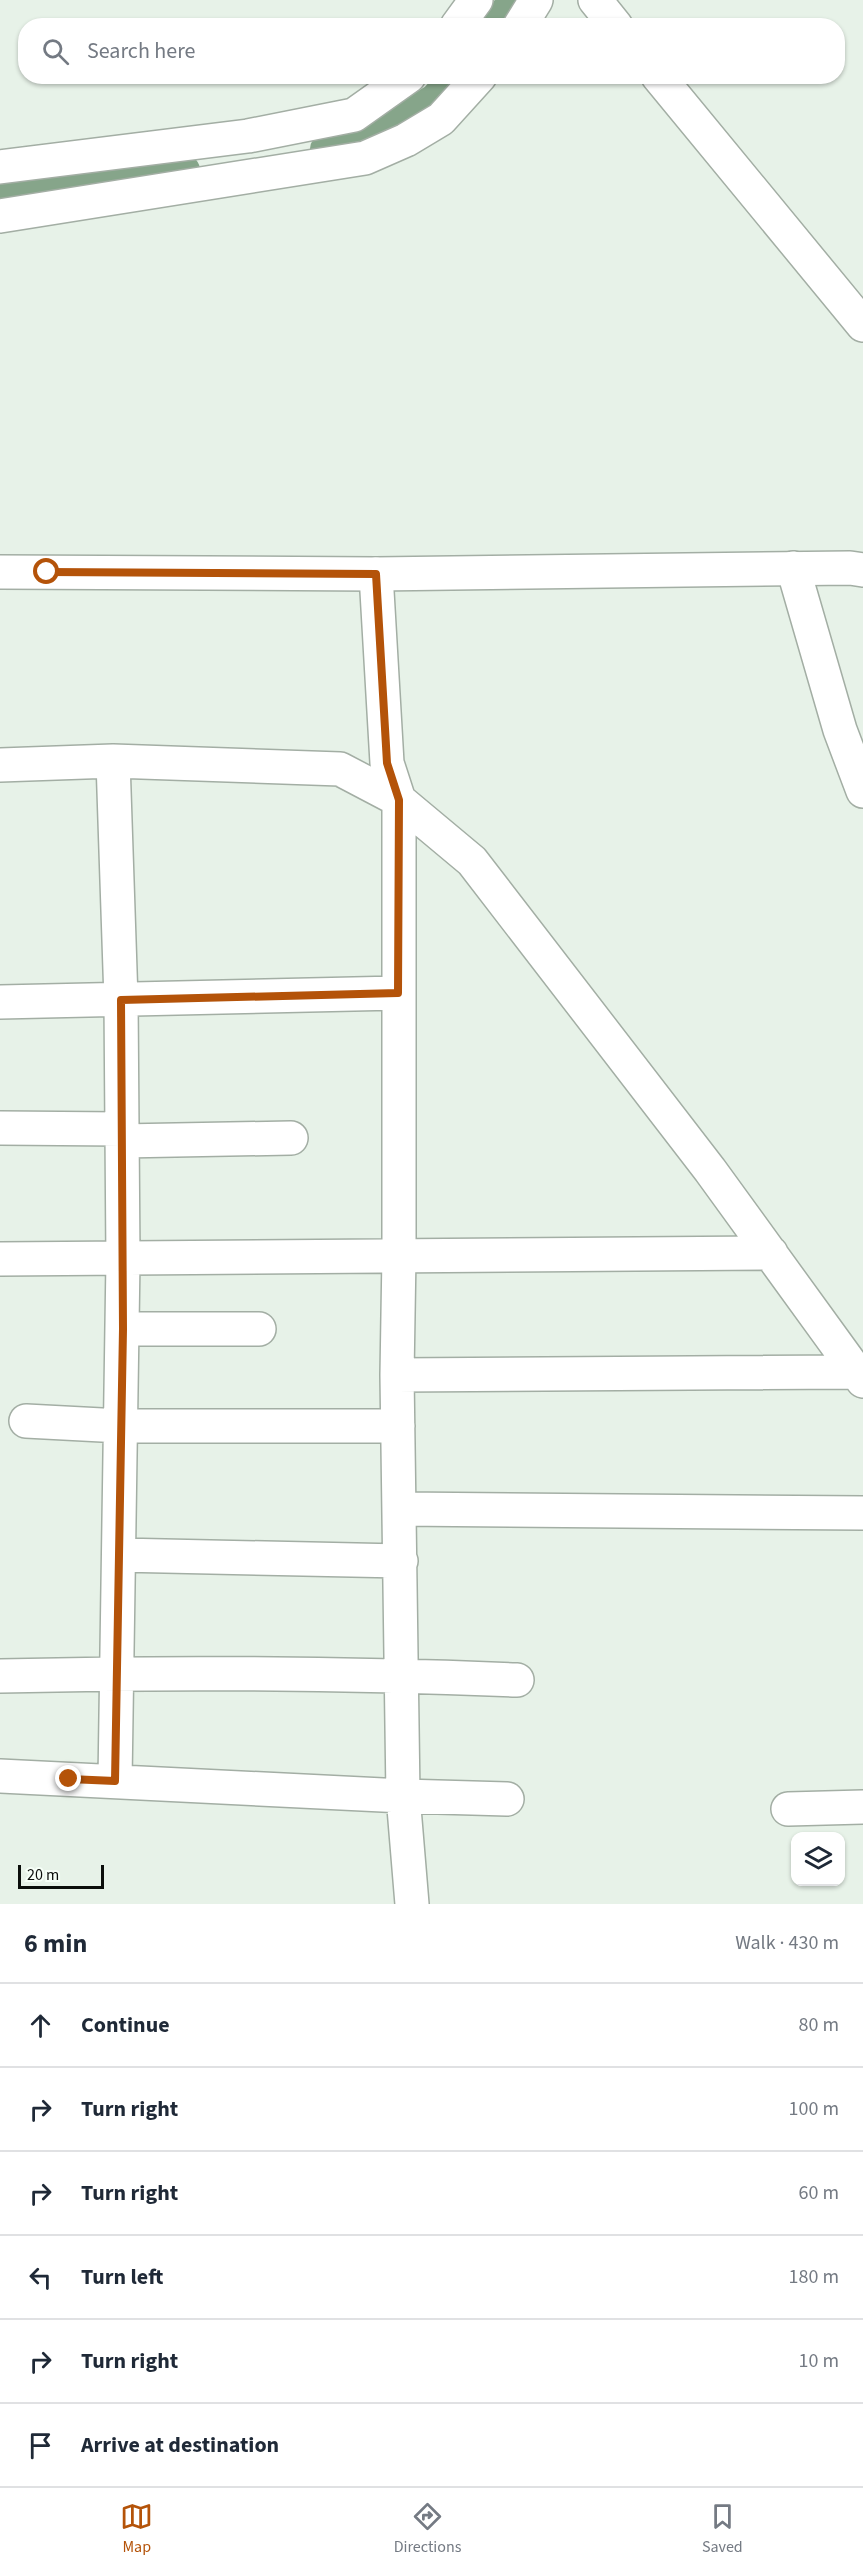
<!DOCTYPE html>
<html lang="en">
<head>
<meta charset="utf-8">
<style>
	body { margin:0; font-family:"Source Sans 3",sans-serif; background:#f6f6f7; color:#1f2937 }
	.controls { position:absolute; right:18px; bottom:18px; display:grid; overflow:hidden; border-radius:12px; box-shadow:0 2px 4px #0004 }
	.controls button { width:54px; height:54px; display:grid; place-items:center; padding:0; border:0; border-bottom:2px solid #e0e1e3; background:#fff; color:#1f2937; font:30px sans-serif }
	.scale { position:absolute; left:18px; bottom:15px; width:86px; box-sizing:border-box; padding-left:6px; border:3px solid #0b0e0b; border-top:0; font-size:16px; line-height:21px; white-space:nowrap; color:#0b0e0b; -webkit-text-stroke:4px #f6fff7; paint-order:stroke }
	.stop { position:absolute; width:18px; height:18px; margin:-14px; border:4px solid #b45309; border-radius:50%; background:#fff }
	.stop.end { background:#b45309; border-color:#fff; box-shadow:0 2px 6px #0008 }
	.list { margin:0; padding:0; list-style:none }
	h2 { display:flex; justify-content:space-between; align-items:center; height:78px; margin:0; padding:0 24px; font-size:26px }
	h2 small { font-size:20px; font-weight:400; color:#747a83 }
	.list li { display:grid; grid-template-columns:39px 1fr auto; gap:18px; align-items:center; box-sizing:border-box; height:84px; padding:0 24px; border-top:2px solid #e0e1e3 }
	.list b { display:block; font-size:22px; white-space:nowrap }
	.list em { font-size:20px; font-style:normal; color:#747a83 }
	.icon { flex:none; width:33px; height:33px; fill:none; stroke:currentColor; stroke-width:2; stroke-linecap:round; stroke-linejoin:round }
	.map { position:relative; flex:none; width:863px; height:1904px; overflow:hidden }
	.search { position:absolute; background:#fff; box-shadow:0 2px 4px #0004; left:18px; right:18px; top:18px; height:66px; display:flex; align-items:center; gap:15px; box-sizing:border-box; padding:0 21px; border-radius:24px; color:#747a83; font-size:22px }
	.sheet { height:582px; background:#fff }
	nav { display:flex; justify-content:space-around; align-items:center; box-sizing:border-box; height:84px; border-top:2px solid #e0e1e3; background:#fff; font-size:16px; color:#747a83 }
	nav a { display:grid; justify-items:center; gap:3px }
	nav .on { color:#b45309 }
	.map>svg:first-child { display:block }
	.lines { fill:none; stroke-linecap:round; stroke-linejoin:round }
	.canal { stroke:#86a58a; stroke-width:30 }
	.minor-casing { stroke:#a3aea4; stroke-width:36 }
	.major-casing { stroke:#a3aea4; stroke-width:36 }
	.minor { stroke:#fff; stroke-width:33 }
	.major { stroke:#fff; stroke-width:33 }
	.route { stroke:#b45309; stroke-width:8 }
</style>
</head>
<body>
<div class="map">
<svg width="863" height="1904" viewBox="0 0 863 1904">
	<rect width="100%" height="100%" fill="#e7f2e8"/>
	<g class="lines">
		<path class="canal" d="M497,26L512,0
			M325,149L358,144L434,99L455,76
			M0,198L185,170"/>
		<defs>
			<path id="minor" d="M595,0L616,26
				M658,76L863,325
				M793,568L840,730L863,791
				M376,574L387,763L399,800V1255L397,1375L403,1796L412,1904
				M113,761L121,1000L123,1260L115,1781
				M0,765L113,761L340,769L399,800L472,861L710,1170L863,1381
				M0,1002L398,993
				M0,1128L121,1129
				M122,1141L291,1138
				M0,1259L771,1253
				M123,1329H259
				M397,1375L855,1372
				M26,1421L121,1426H398
				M400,1509L863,1513
				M119,1555L401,1561
				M0,1676C172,1672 345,1673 517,1680
				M0,1776L403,1796L507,1799
				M788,1809L863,1807"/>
			<path id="major" d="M457,26L476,0
				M520,26L536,0
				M0,167L248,136L354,115L409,76
				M0,216L365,158L406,140L441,119L480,76
				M0,572L376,574L850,568L863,570"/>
		</defs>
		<use href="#minor" class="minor-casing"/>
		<use href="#major" class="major-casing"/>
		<use href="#minor" class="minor"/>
		<use href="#major" class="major"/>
	</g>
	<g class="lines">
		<path class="route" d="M47,572L376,574L387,763L399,800L398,993L121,1000L123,1329L115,1781L69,1779"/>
	</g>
</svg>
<div class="controls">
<button><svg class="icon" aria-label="layers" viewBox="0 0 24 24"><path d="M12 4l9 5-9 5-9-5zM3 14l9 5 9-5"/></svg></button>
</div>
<div class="scale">20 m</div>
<div class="stop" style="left:47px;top:572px"></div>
<div class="stop end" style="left:69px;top:1779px"></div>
<div class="search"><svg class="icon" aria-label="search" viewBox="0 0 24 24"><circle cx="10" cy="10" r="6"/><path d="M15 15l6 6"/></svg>Search here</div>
</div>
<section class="sheet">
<h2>6 min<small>Walk · 430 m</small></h2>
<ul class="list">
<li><svg class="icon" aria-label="ahead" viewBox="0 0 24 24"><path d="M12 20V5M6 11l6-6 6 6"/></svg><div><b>Continue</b></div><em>80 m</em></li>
<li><svg class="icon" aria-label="right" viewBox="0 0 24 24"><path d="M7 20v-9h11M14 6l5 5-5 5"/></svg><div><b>Turn right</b></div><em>100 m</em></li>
<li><svg class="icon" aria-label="right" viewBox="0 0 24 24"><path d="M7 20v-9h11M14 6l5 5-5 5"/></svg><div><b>Turn right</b></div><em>60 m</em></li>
<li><svg class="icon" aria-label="left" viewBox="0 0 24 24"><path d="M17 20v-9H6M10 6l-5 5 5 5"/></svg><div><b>Turn left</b></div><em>180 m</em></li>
<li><svg class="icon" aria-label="right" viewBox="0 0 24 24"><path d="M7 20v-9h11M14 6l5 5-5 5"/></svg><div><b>Turn right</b></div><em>10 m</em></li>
<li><svg class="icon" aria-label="arrive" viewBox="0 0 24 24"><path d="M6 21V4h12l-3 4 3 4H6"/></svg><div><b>Arrive at destination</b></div></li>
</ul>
</section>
<nav>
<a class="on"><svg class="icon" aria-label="map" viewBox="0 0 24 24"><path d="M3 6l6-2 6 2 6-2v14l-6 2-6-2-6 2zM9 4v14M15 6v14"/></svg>Map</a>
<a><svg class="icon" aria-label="directions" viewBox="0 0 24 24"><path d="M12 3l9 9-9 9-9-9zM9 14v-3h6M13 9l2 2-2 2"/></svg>Directions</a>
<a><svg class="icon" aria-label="saved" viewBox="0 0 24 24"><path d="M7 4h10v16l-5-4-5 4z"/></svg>Saved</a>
</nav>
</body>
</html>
